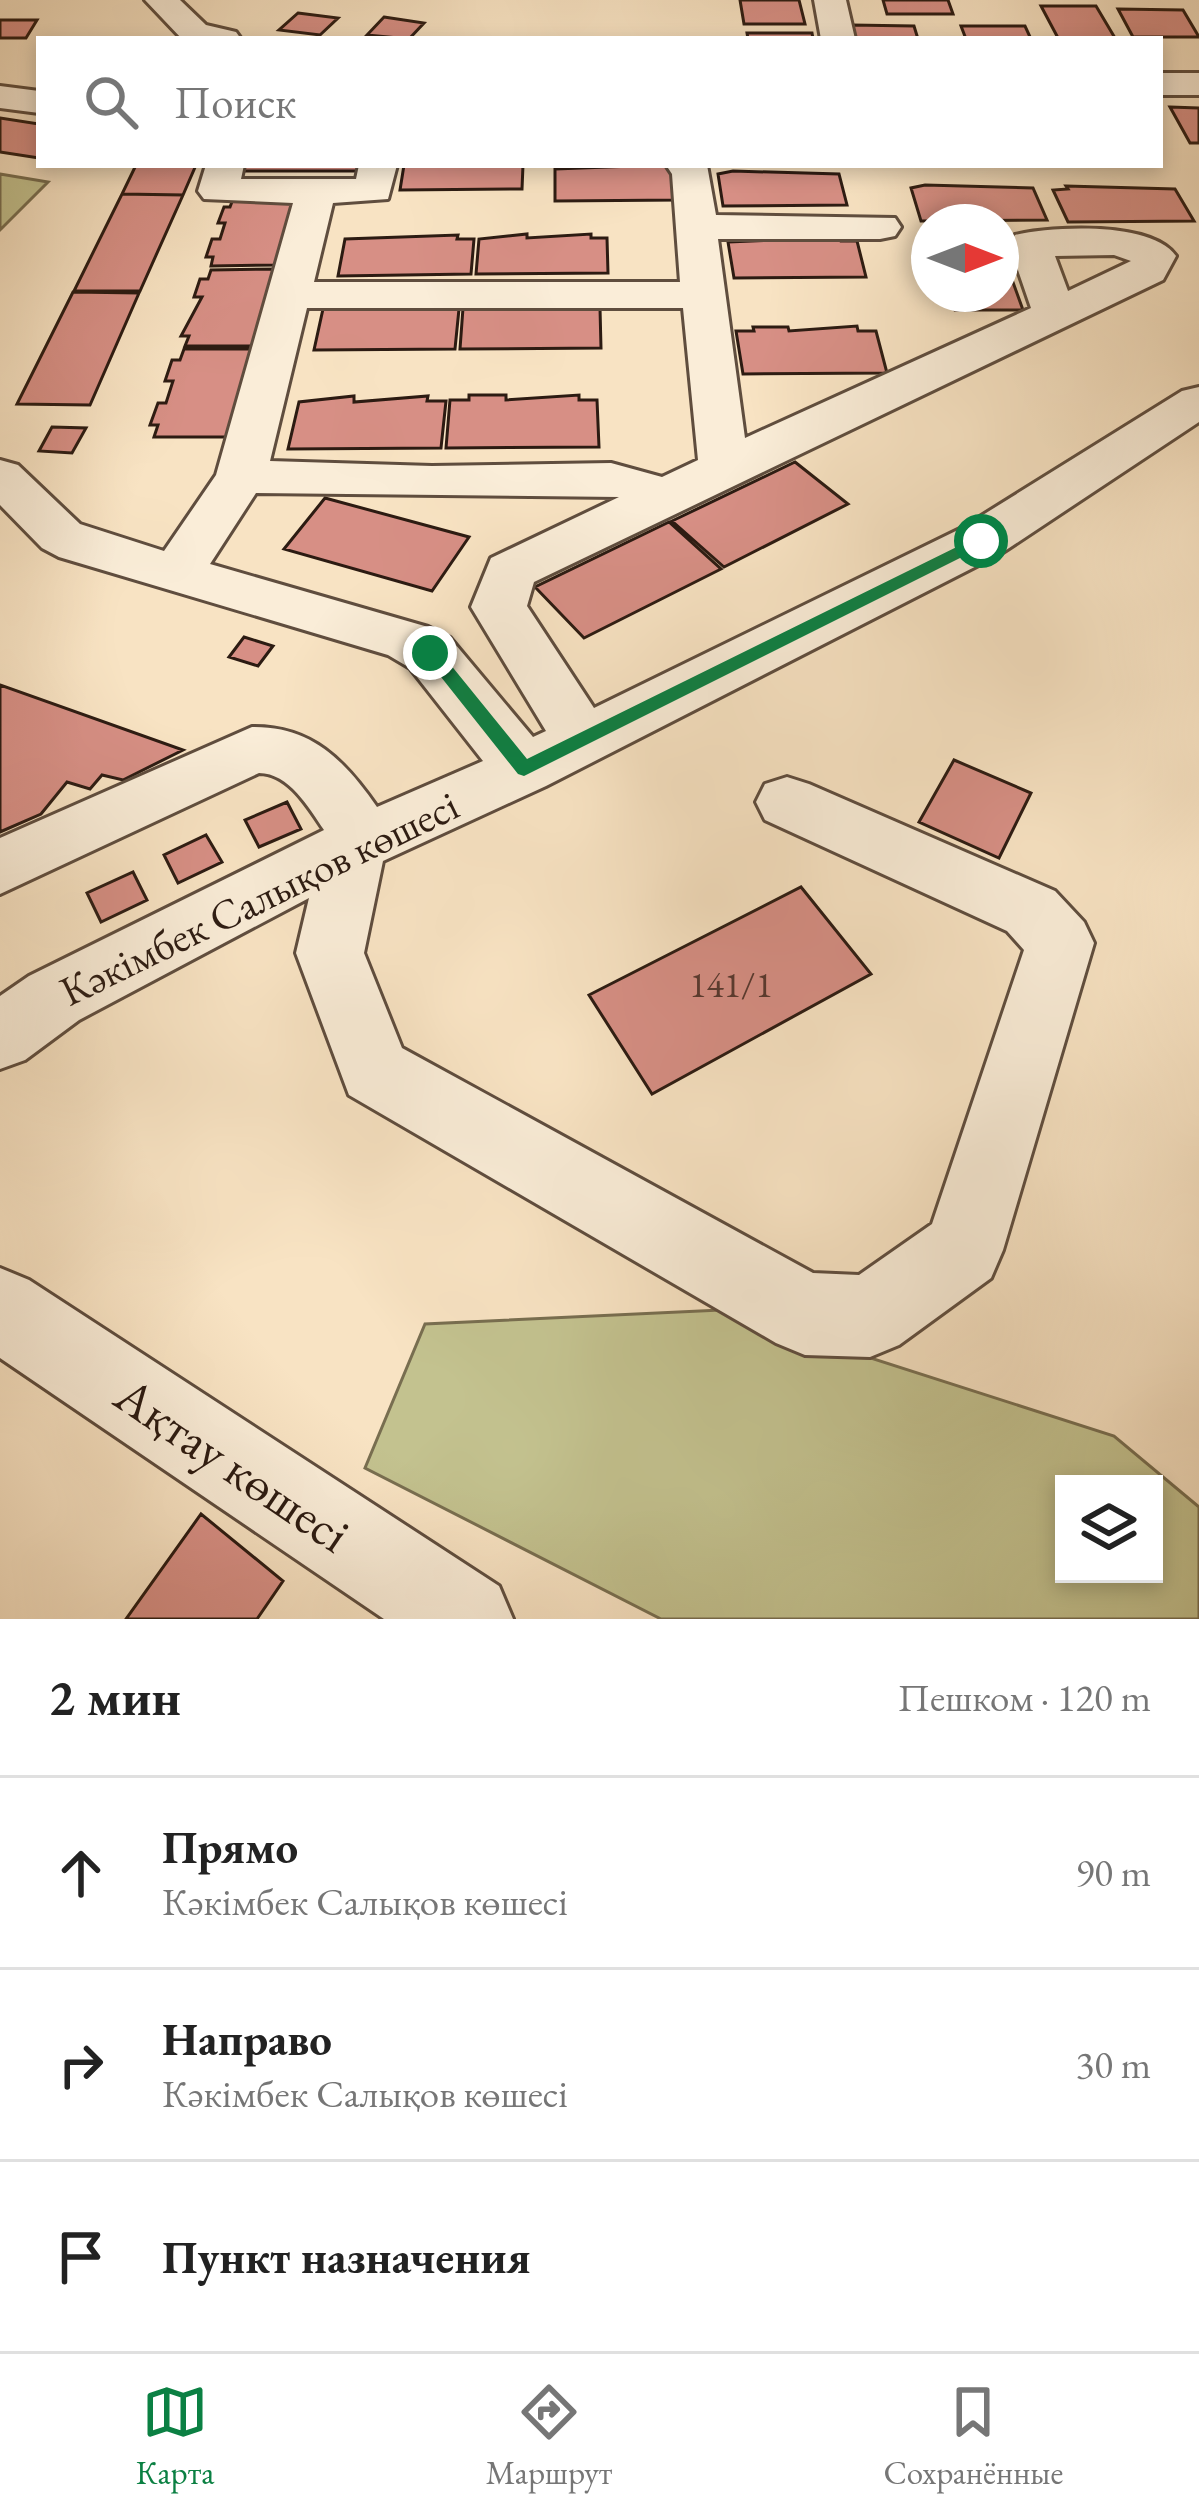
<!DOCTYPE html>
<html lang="ru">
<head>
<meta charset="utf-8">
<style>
	body { margin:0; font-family:"EB Garamond",serif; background:#f2f2f2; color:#222 }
	.controls { position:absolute; right:36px; bottom:36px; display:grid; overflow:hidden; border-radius:0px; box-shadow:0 6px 18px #0003 }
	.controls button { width:108px; height:108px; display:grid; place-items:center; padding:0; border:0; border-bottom:3px solid #e0e0e0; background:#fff; color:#222; font:60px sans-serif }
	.compass { position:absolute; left:911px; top:204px; width:108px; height:108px; border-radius:50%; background:#fff; box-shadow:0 6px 18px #0003; rotate:90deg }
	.stop { position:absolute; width:36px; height:36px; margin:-27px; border:9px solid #0b8043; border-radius:50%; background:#fff }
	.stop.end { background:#0b8043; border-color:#fff; box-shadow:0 3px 12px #0008 }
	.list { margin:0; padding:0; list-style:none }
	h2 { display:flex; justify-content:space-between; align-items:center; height:156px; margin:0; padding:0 48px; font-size:51px }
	h2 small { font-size:39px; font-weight:400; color:#767676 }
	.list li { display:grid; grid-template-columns:78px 1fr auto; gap:36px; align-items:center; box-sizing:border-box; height:192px; padding:0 48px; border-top:3px solid #e0e0e0 }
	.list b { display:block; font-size:45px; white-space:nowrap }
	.list p { margin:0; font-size:39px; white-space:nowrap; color:#767676 }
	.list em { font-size:39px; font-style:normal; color:#767676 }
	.icon { flex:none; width:66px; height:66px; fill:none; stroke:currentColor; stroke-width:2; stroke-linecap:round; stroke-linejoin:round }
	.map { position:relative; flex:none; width:1199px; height:1619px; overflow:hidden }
	.search { position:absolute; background:#fff; box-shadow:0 6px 18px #0003; left:36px; right:36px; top:36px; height:132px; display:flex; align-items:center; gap:30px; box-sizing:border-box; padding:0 42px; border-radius:0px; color:#767676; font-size:45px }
	.sheet { height:732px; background:#fff }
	nav { display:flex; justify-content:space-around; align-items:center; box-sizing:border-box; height:168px; border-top:3px solid #e0e0e0; background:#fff; font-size:33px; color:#767676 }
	nav a { display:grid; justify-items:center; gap:6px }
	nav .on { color:#0b8043 }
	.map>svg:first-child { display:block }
	.green { fill:#c3c28f; stroke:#786e50; stroke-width:3; fill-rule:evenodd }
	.building { fill:#d78f85; stroke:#2c1b12; stroke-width:3 }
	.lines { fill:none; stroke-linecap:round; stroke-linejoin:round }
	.minor-casing { stroke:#5f4d3e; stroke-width:6 }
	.minor { fill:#faedd8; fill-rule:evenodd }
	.route { fill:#0b8043 }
	.labels { text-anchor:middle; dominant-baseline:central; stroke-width:9; stroke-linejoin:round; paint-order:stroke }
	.number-label { font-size:36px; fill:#57382f }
	.street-label { font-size:42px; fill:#2c1b12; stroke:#faedd8 }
	.near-street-label { font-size:51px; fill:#2c1b12; stroke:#faedd8 }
</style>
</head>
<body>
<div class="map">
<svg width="1199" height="1619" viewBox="0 0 1199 1619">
	<rect width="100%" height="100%" fill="#f8e3c3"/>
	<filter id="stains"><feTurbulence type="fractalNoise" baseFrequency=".00167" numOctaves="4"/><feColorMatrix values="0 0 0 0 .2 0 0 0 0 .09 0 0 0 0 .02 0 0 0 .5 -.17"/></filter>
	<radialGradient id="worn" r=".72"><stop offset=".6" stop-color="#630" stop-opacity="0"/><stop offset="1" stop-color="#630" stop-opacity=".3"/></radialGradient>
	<path class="green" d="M0,174L48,182L0,230Z
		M721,1310L1114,1436L1199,1507V1619H661L365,1468L425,1324ZM1064,1484H1154V1574H1064Z"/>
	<path class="building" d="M740,0H799L805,24H744Z
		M883,0H948L953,14H887Z
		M1041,6H1096L1115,38H1058Z
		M1118,9L1183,10L1199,37H1133Z
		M298,13L338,18L320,35L279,30Z
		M384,17L424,23L409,39L367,35Z
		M0,20H37L26,38H0Z
		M851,25L914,26L918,39H855Z
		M961,26H1025L1031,39H966Z
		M747,33H812L813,39H748Z
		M1170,107L1199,108V143H1190Z
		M0,118L39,124V158L0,152Z
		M136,165H196L183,195L122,194Z
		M244,165H364L363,171H242Z
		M404,165H523L522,189L400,190Z
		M660,165L676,169L679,200L555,201V169Z
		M733,171L839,174L847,205L723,206L718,174Z
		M925,185L1033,188L1047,220L921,221L911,188Z
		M1066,186L1175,189L1194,221L1068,222L1053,190L1068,189Z
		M122,194L183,195L140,291H74Z
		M233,199H296L278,265L211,266L213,257H206L212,239H220L225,223H218L224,207H230Z
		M527,234V238L591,234V238H607L608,273L476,274L479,239Z
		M458,235L457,239H474L471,274L338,276L345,239Z
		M840,237L841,241H857L866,277L734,278L728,242Z
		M1001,249L1023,310H955L950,294H1001Z
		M278,269L258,346H185L189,336H181L202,297H194L200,279H208L211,270Z
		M73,292L139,293L90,405L17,404Z
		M442,304V309H459L455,349L314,350L323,309Z
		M463,308H600L601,348L460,349Z
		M857,326L858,331H876L887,373L743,374L736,331H754L753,327H788L789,331Z
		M184,349H256L233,437H154L158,425H150L158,403H166L173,381H165L172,360H180Z
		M469,395H506V400L579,395V400H597L599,447L446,448L450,400H469Z
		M354,396V402L428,396L427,401H446L441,448L288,449L299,402Z
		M52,427L86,428L72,453L39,451Z
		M795,462L848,504L724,567L672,521Z
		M325,498L469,537L432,591L284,549Z
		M669,522L721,569L584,638L535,587Z
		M244,637L273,646L258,666L229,657Z
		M0,685L183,750L123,780L102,775L90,789L67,782L41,814L0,832Z
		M954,760L1031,793L999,858L919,822Z
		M287,802L301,829L259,847L245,820Z
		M206,835L222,862L178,883L164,855Z
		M133,872L147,900L101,922L87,893Z
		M801,887L871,974L652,1094L589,995Z
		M201,1514L283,1581L257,1619H126Z"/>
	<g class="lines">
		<defs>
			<path id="minor" d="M145,0H180L206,25L236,32L241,39H182Z
				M814,0H846L855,39H821Z
				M1160,73H1199V95H1160Z
				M0,86L39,91V113L0,108Z
				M206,165H244L241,179H356L359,165H397L388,199L333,203L314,282H680L672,174L666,165H707L716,215L895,218L901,227L895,236L880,239H718L745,438L1031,308L1009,244L1015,235C1053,226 1152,221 1176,256L1163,280L534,582L527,606L594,708L962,528L1182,391L1199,387V422L1000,554L546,786L383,861L364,953L402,1048L813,1273L859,1275L932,1224L1024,950L1007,931L765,820L756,802L765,784L787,777L809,784L1055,891L1084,922L1094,943L1003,1250L991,1278L899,1345L870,1357L805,1355L776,1343L349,1095L296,953L309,898L79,1020L25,1060L0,1069V996L29,976L324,830C309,808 289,773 259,773L0,894V838L252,727C312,726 345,761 377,807L483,761L410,668L388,655L59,557L42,548L0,505V460L18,465L80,524L164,551L216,475L293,203L204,199L198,191ZM1114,255L1131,261L1068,291L1055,256ZM307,308H683L698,460L662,477L611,463L432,466L270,461ZM256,493L619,497L491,558L471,607L546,731L533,737L450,638L428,627L210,564Z
				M0,1268L29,1280L499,1586L513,1619H384L0,1358Z"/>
		</defs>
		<use href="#minor" class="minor-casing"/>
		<use href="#minor" class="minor"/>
	</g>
	<path class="route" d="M981,535L989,541L986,545L524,776L518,774L422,653L437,648L527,759Z"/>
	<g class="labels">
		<g class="number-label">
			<text x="731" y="984">141/1</text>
		</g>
		<g class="street-label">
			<text transform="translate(259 898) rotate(-26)">Кәкімбек Салықов көшесі</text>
		</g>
		<g class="near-street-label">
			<text transform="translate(233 1464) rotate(34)">Ақтау көшесі</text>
		</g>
	</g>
	<rect width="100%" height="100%" filter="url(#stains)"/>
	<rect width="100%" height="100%" fill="url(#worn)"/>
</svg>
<div class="controls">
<button><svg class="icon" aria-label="layers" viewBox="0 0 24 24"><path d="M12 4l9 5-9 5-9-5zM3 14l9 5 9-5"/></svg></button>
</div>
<svg class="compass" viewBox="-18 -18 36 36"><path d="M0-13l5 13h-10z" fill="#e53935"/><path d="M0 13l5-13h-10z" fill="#767676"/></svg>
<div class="stop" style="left:981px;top:541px"></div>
<div class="stop end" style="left:430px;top:653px"></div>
<div class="search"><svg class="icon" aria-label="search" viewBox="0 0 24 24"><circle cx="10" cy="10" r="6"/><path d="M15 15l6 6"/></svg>Поиск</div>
</div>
<section class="sheet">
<h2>2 мин<small>Пешком · 120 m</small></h2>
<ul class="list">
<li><svg class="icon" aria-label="ahead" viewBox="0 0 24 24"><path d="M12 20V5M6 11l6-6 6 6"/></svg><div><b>Прямо</b><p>Кәкімбек Салықов көшесі</p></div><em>90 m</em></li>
<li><svg class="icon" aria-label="right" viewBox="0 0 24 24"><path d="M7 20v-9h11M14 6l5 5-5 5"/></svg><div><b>Направо</b><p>Кәкімбек Салықов көшесі</p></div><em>30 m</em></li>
<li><svg class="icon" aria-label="arrive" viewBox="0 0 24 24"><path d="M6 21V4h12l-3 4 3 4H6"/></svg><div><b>Пункт назначения</b></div></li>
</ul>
</section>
<nav>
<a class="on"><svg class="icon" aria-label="map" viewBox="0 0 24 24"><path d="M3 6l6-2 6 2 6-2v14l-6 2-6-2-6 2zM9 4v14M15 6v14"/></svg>Карта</a>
<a><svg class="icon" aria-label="directions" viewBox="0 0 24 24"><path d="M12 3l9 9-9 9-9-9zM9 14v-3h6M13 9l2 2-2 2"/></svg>Маршрут</a>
<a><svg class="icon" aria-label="saved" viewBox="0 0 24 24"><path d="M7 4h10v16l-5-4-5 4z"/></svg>Сохранённые</a>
</nav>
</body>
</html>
